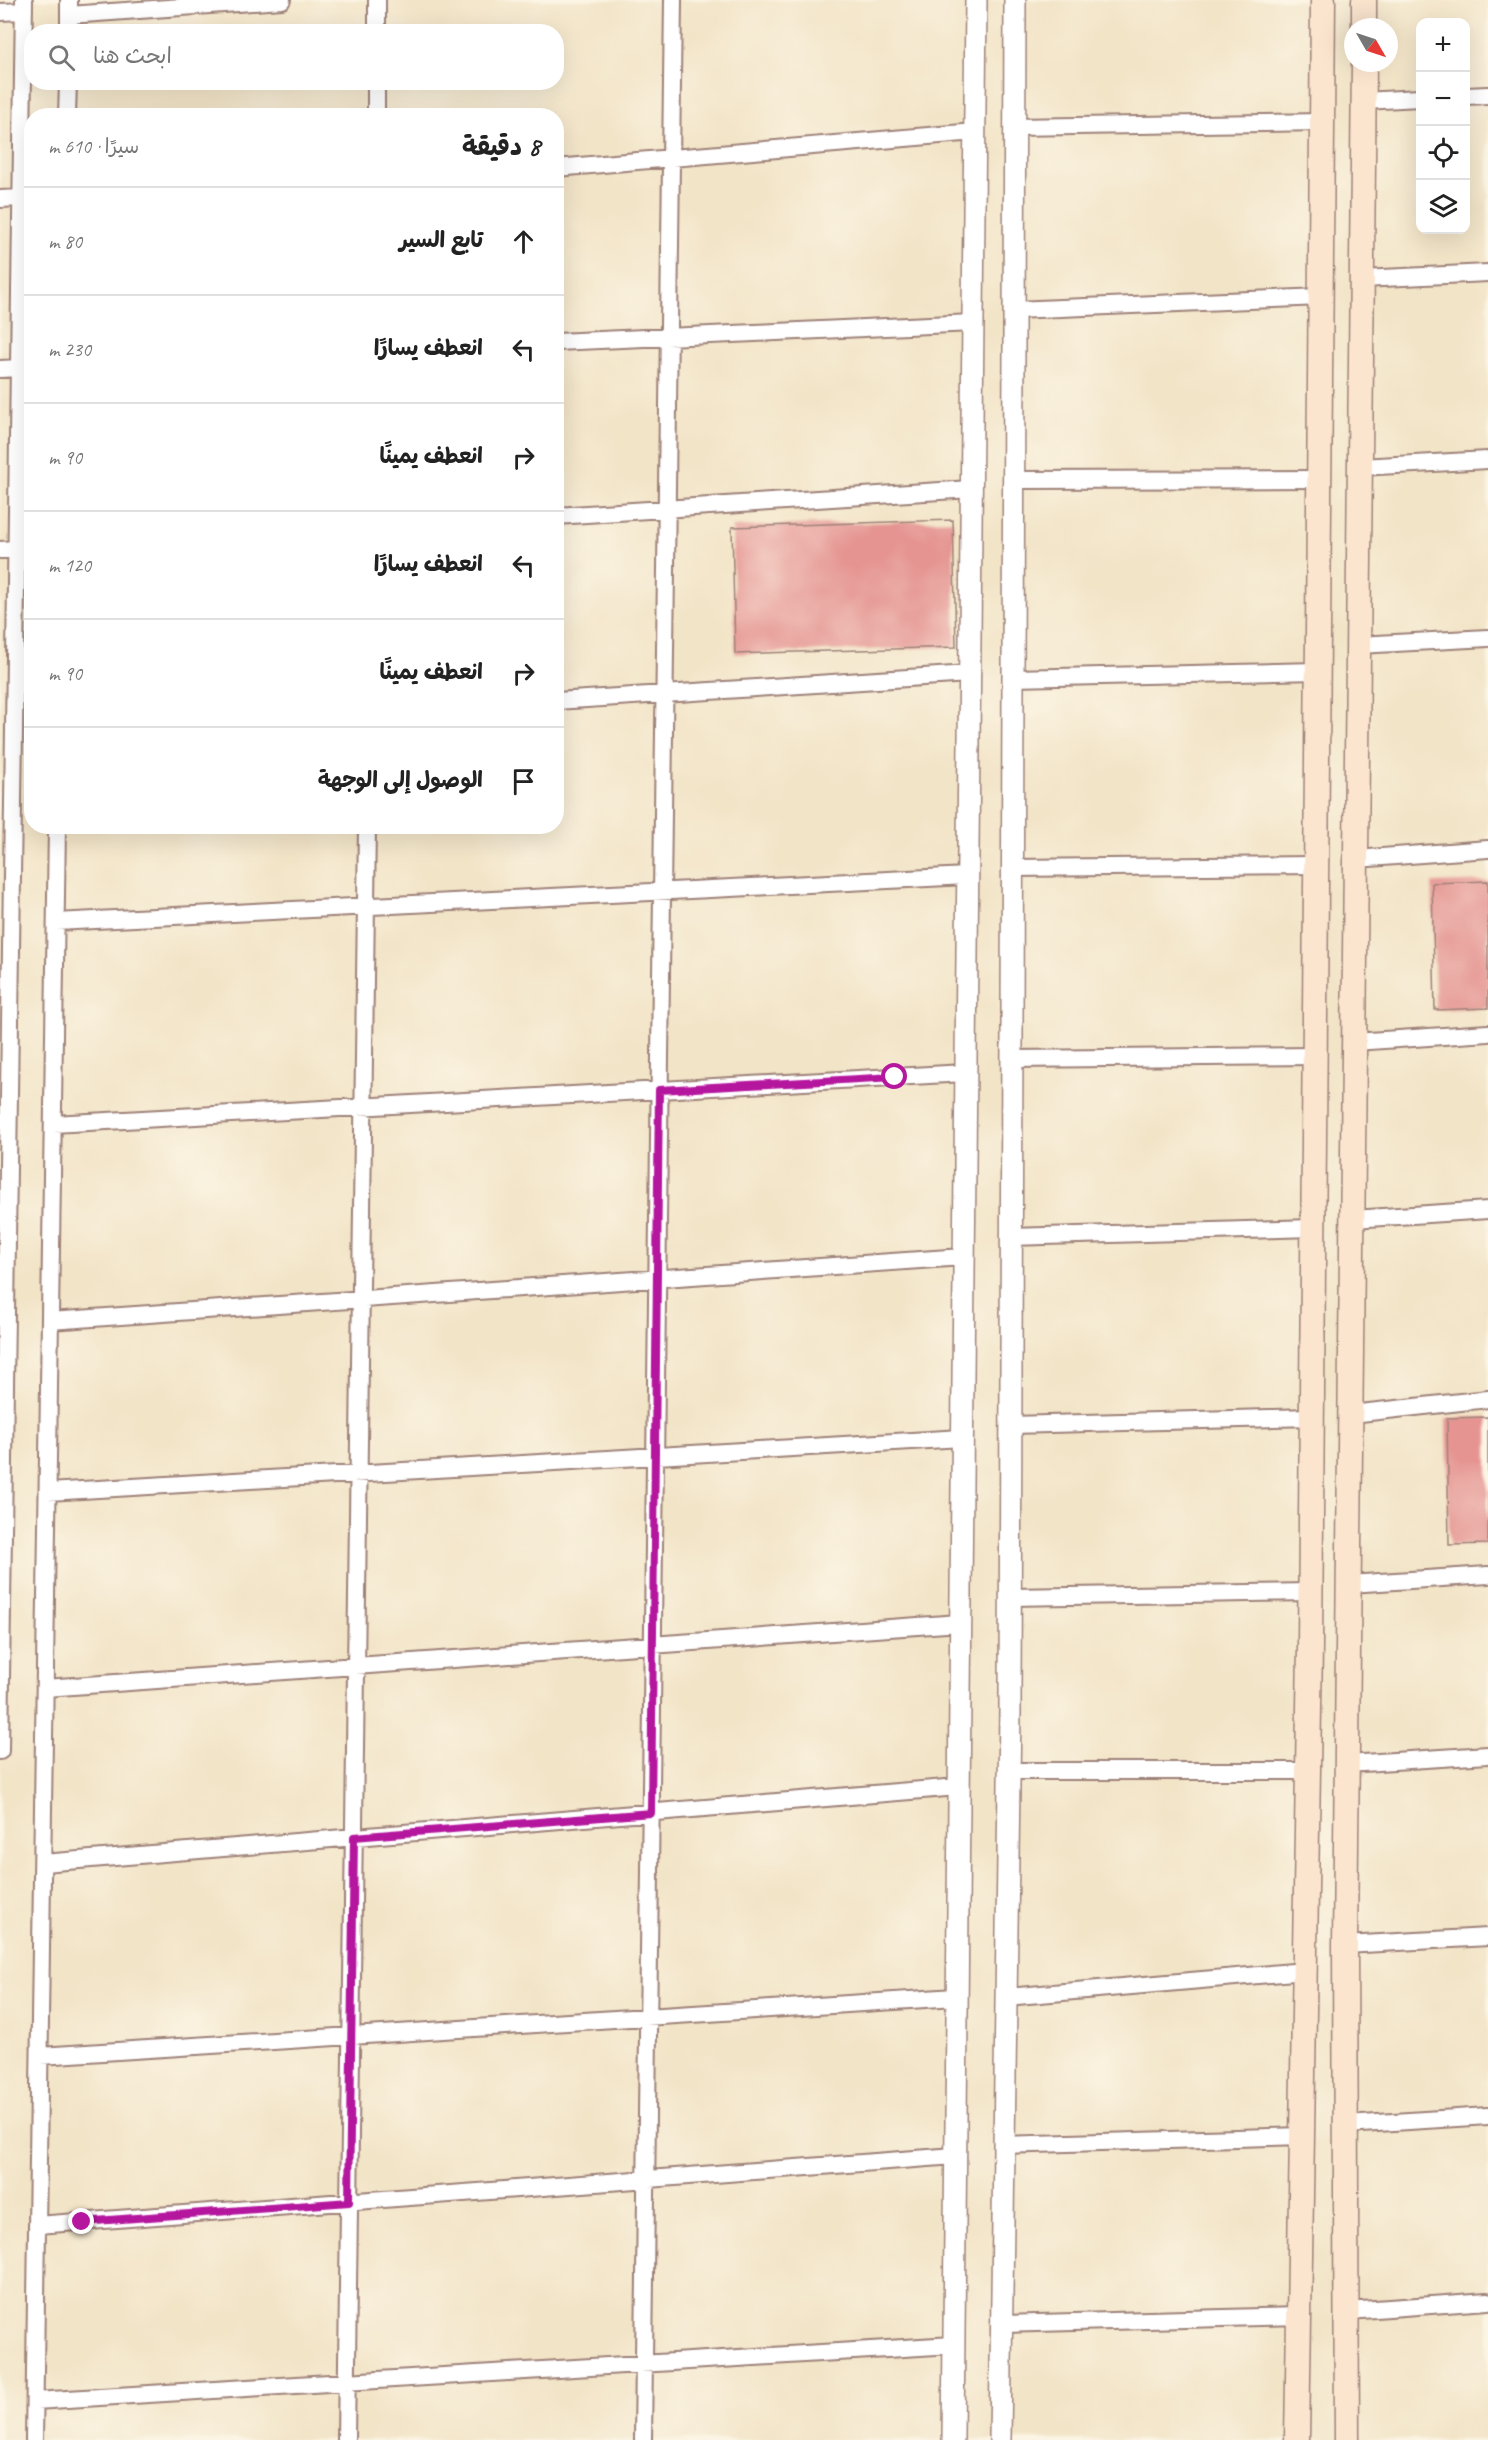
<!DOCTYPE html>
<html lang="ar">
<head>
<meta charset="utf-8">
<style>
	body { margin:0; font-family:Caveat,"Playpen Sans Arabic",sans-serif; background:#f6f6f6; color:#222; direction:rtl }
	.controls { position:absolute; right:18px; top:18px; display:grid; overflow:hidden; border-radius:12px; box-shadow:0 6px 24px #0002 }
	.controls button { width:54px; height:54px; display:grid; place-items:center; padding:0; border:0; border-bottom:2px solid #e0e0e0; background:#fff; color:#222; font:30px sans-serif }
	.compass { position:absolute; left:1344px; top:18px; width:54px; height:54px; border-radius:50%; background:#fff; box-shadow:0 6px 24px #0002; rotate:129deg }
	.stop { position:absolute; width:18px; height:18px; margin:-14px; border:4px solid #b5179e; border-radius:50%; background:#fff }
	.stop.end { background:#b5179e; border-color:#fff; box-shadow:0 2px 6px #0008 }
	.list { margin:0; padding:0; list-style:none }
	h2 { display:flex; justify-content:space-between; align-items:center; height:78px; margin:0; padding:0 24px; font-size:26px }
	h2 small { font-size:20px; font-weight:400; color:#767676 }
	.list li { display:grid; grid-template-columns:39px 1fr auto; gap:18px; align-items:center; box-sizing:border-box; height:108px; padding:0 24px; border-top:2px solid #e0e0e0 }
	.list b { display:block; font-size:22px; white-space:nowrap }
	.list em { font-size:20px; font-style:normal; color:#767676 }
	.icon { flex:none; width:33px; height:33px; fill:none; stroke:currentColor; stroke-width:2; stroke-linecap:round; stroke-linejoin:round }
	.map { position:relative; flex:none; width:1488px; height:2440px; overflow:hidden; direction:ltr }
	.search { position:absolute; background:#fff; box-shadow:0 6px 24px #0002; left:24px; top:24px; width:540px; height:66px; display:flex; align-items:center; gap:15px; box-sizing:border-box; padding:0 21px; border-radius:24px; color:#767676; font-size:22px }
	.panel { position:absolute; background:#fff; box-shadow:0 6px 24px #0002; left:24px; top:108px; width:540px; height:726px; border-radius:24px; direction:rtl }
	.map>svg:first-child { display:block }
	.building { fill:#e59492 }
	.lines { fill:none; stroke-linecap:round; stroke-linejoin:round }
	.minor-casing { stroke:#9e8279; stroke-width:20 }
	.tertiary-casing { stroke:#9e8279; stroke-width:24 }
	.secondary-casing { stroke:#9e8279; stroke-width:27 }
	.minor { stroke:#fff; stroke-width:16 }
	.tertiary { stroke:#fff; stroke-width:21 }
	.secondary { stroke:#fbe5cf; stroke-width:24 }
	.route { stroke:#b5179e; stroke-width:8 }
</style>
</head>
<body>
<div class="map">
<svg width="1488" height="2440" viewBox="0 0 1488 2440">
	<rect width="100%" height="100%" fill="#fcf5e5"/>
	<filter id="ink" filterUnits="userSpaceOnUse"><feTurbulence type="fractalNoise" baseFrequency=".0167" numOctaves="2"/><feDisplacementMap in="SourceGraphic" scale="12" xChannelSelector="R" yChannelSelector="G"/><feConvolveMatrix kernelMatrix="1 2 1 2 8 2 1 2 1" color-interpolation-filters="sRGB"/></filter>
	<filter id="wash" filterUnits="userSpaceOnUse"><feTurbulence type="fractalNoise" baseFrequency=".008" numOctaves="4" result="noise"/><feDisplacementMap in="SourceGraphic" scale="24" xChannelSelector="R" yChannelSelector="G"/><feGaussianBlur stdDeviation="1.35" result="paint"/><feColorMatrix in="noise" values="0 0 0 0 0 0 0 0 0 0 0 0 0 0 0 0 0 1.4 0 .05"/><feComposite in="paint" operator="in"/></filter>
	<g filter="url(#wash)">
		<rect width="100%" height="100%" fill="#f2e4c7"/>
		<g id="blocks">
			<path class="building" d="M953,520L956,647L735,654L732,527Z
				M1488,881V1008L1435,1010L1432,883Z
				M1488,1417V1544L1449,1545L1447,1418Z"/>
		</g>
	</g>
	<g filter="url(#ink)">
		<use href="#blocks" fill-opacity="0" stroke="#9e8279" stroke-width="1.5"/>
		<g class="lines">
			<defs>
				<path id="minor" d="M0,12L24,11
					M69,15L282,0
					M69,32V0
					M377,32V0
					M1466,96L1488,95
					M1363,101L1420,98
					M67,116L68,82
					M376,116V82
					M1014,127L1322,122
					M556,168L975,132
					M0,199L21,198
					M1361,279L1488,273
					M1014,310L1321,297
					M556,342L973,323
					M0,369L19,368
					M1360,467L1488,460
					M1013,480L1319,479
					M556,516L971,489
					M0,550L17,549
					M1358,645L1488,638
					M1013,678L1318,671
					M556,701L969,674
					M1356,859L1488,849
					M1012,868L1316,865
					M56,922L967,876
					M1354,1042L1488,1033
					M1012,1059L1315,1056
					M53,1124L965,1073
					M1353,1219L1488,1210
					M1011,1237L1313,1228
					M50,1321L963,1257
					M1351,1414L1488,1399
					M1011,1425L1312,1417
					M48,1492L962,1438
					M1349,1584L1488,1575
					M1010,1597L1311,1592
					M45,1688L960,1623
					M0,1751L24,0
					M1347,1764L1488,1755
					M1009,1771H1308
					M43,1863L958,1787
					M1345,1945L1488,1937
					M1006,1997L1305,1971
					M40,2056L956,1997
					M1346,2125L1488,2116
					M1004,2145L1302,2136
					M37,2225L955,2156
					M1347,2311L1488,2301
					M1002,2324L1299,2316
					M35,2401L953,2345
					M34,2440L57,826
					M346,2440L367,826
					M643,2440L673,0"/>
				<path id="tertiary" d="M953,2440L976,0
					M1000,2440L1010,1711L1015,0"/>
				<path id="secondary" d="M1364,27V0
					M1297,2440L1310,1647L1323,0
					M1347,2440L1345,1945L1364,63"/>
			</defs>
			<use href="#minor" class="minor-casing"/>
			<use href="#tertiary" class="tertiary-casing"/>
			<use href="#secondary" class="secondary-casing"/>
			<use href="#minor" class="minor"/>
			<use href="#tertiary" class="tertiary"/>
			<use href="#secondary" class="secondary"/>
		</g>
	</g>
	<g class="lines" filter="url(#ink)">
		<path class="route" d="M82,2222L349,2202L354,1837L651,1813L659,1090L895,1077"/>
	</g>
</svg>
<div class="controls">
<button>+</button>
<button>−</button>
<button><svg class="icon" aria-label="locate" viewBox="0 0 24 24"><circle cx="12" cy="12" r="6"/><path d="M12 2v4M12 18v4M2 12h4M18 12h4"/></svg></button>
<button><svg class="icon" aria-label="layers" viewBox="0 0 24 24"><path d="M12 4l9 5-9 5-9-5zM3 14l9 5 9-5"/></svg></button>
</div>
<svg class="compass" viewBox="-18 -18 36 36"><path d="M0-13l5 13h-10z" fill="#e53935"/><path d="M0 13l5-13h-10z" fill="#767676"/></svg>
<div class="stop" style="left:895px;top:1077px"></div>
<div class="stop end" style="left:82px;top:2222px"></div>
<div class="search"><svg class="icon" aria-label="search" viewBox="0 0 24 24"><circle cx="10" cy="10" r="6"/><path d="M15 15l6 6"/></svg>ابحث هنا</div>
<section class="panel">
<h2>8 دقيقة<small>سيرًا · 610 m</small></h2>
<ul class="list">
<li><svg class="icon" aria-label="ahead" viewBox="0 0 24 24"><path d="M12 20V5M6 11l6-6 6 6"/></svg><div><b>تابع السير</b></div><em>80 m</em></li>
<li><svg class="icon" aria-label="left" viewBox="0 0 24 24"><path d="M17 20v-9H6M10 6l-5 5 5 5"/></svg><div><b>انعطف يسارًا</b></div><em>230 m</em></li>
<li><svg class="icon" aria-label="right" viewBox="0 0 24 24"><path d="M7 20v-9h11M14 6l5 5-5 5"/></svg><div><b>انعطف يمينًا</b></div><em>90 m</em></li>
<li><svg class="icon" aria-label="left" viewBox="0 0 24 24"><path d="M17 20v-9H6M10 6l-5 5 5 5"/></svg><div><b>انعطف يسارًا</b></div><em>120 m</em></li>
<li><svg class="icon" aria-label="right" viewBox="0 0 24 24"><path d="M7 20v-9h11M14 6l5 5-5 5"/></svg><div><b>انعطف يمينًا</b></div><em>90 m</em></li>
<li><svg class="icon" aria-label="arrive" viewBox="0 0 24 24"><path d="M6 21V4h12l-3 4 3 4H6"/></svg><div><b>الوصول إلى الوجهة</b></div></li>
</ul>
</section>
</div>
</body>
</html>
